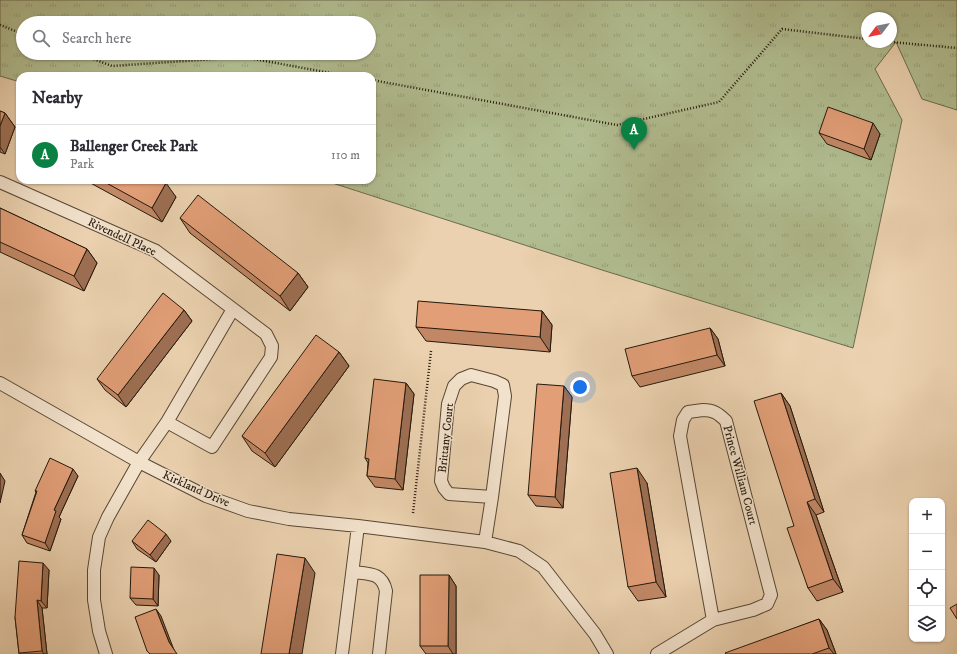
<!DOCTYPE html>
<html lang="en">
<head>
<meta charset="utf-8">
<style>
	body { margin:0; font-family:"IM FELL DW Pica",serif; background:#f2f2f3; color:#2b2b33 }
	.controls { position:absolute; right:12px; bottom:12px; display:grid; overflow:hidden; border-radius:8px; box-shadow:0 1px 3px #0004 }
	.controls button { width:36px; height:36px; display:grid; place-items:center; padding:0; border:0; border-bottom:1px solid #e1e1e2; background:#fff; color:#2b2b33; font:20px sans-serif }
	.compass { position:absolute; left:861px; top:12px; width:36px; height:36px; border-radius:50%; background:#fff; box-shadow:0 1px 3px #0004; rotate:238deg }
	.you { position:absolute; left:580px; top:387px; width:14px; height:14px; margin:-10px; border:3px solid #fff; border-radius:50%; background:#1a73e8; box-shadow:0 0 0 6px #1a73e833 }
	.badge { display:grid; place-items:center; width:26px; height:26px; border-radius:50%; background:#0b8043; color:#fff; font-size:13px; font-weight:700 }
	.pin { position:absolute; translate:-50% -33px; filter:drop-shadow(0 1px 2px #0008) }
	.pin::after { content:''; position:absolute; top:21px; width:14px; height:12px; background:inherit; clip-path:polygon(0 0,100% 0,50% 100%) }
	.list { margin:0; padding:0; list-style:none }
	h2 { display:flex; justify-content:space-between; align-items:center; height:52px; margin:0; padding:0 16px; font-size:17px }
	h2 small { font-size:13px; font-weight:400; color:#7c7c81 }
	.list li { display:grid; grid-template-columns:26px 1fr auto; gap:12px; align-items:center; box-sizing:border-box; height:60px; padding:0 16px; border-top:1px solid #e1e1e2 }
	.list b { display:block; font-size:15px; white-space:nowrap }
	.list p { margin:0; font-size:13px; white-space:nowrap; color:#7c7c81 }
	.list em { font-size:13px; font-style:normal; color:#7c7c81 }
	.icon { flex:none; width:22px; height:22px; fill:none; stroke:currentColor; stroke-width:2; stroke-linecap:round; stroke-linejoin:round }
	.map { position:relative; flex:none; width:957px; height:654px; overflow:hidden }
	.search { position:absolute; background:#fff; box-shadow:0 1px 3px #0004; left:16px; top:16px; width:360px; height:44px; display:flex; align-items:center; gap:10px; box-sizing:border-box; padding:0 14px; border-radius:22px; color:#7c7c81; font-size:15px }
	.panel { position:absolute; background:#fff; box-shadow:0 1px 3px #0004; left:16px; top:72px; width:360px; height:112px; border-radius:12px }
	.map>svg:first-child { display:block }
	.park { fill:url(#park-tufts); stroke:#6b6b4e; fill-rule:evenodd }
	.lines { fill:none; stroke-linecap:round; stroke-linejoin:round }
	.street-casing { stroke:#564735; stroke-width:14 }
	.path { stroke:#25190c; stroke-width:2.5; stroke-dasharray:1 2; stroke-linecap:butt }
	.street { stroke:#f2e1cb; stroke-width:12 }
	.wall { fill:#c28866; stroke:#25190c }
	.shaded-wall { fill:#9e6f53; stroke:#25190c }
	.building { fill:#e19e77; stroke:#25190c }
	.labels { text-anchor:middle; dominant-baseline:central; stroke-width:3; stroke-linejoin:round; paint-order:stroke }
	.street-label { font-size:12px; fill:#25190c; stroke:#f2e1cb }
</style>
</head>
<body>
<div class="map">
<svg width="957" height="654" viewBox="0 0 957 654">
	<defs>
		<pattern id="park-tufts" width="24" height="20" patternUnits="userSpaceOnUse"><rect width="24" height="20" fill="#b1bd90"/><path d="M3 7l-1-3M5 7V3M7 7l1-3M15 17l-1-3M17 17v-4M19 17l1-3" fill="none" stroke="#98a27b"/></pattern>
	</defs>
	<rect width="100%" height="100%" fill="#ebd1af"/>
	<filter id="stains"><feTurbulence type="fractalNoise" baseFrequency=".005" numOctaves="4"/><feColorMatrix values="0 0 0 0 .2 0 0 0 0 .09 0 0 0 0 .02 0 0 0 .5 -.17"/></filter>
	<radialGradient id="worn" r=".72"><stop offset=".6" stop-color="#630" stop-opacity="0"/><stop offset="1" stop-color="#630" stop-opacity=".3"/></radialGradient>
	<path class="park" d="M0,0H957V110L922,99L896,42L875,69L902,120L853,348L602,270L323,180H372V76H20V82L0,76ZM867,18H891V42H867ZM23,23H369V53H23Z"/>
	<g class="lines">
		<defs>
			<path id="street" d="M0,182L156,251L233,309
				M0,383L139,462L206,496L248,511L289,519L358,526L485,542L519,551L543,567L595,634L607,654
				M703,410C713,410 718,413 726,421L771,595L767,604L753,610L713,620L680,436L683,420L688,412Z
				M485,542L492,497L505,396L503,385L494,381L471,375L461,379L454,386L448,404L441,481L444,488L449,494L492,497
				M353,572C369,574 382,572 386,591L379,654
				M106,654L99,631L94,600V570L99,537L108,517L139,462L167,422L233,309L266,334L272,346L271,357L212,447L167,422
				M342,654L358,526
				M657,654L713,620"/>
		</defs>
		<use href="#street" class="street-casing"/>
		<path class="path" d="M0,25L23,34
			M891,42L957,48
			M77,53L112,66L243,57L347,76
			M372,80L617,125L719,102L782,29L867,39
			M413,513L431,351"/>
		<use href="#street" class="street"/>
	</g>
	<path class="wall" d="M0,111L5,113L15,127L5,154L0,152Z
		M819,133L880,134L871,160L827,144Z
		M85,180H161L176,197L162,222Z
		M0,208L87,249L97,263L84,291L0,252Z
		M180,218L298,273L308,287L290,311L190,233Z
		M184,310L192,321L126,407L105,390L97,379Z
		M542,311L552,325L550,352L426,341L416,327Z
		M710,328L718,339L725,366L640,387L632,376Z
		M339,352L349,366L275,467L252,451L242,436Z
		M406,383L414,394L403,490L375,487L367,476L368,463L365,458Z
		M564,386L572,397L563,508L536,506L528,495Z
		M781,393L790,406L824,512L816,515L843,592L817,601L808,588L794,526Z
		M78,476L59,517L61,519L50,551L27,543L22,535L36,492L35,491Z
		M647,483L666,597L638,601L628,587Z
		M132,541H171L156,562L137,549Z
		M49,570L47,608H42L47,654H19L15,617Z
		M159,575L158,606L136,605L130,598Z
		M449,575L456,586V654H426L420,646Z
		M819,619L827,630L836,654H726Z"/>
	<path class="shaded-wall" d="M5,113L15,127L5,154L0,147V126Z
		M873,123L880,134L871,160L864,149Z
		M166,183L176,197L162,222L152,208Z
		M87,249L97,263L84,291L74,276Z
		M298,273L308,287L290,311L280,296Z
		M184,310L192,321L126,407L118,395Z
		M542,311L552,325L550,352L540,337Z
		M710,328L718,339L725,366L717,355Z
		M339,352L349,366L275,467L265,453Z
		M406,383L414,394L403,490L395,479Z
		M564,386L572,397L563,508L555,497Z
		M781,393L790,406L824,512L815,499Z
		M637,468L647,483L666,597L656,582Z
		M73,469L78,476L59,517L61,519L50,551L45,543L54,510Z
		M0,473L5,481L0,503Z
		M807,502L816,515L843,592L833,579Z
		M166,534L171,541L156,562L150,555Z
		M305,558L315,573L302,654H289Z
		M43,563L49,570L47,608L41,601Z
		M154,568L159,575L158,606L153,599Z
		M449,575L456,586V654H453L448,646Z
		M37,600L42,608L47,654H44L42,651Z
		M156,609L161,616L174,650L169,642Z
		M819,619L827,630L836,654H834L829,648Z"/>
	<path class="building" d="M828,107L873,123L864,149L819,133Z
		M0,111L5,113L0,126Z
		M101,180H161L166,183L152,208Z
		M198,195L298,273L280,296L180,218Z
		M0,208L87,249L74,276L0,242Z
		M163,293L184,310L118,395L97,379Z
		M418,301L542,311L540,337L416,327Z
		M710,328L717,355L632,376L625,349Z
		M316,335L339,352L265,453L242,436Z
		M374,379L406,383L395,479L367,476L369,459L365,458Z
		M537,384L564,386L555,497L528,495Z
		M781,393L815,499L807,502L833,579L808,588L787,528L794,526L754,401Z
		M50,458L73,469L54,510L56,511L45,543L22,535L37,491H35Z
		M637,468L656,582L628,587L610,473Z
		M148,520L166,534L150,555L132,541Z
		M277,554L305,558L289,654H261Z
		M19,561L43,563L41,601L37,600L42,651L19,653L15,617Z
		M131,567L154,568L153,599L130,598Z
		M420,575H449L448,646H420Z
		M957,604V619L950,608Z
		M156,609L169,642L177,654H150L147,651L135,617Z
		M819,619L829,648L812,654H726L725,653Z"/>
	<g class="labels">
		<g class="street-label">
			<text transform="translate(122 237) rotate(25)">Rivendell Place</text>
			<text transform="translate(446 438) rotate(-84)">Brittany Court</text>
			<text transform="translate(740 475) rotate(75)">Prince William Court</text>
			<text transform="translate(196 489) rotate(24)">Kirkland Drive</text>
		</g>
	</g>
	<rect width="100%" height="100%" filter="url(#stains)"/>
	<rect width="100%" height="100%" fill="url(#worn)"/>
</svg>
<div class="controls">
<button>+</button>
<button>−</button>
<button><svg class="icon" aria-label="locate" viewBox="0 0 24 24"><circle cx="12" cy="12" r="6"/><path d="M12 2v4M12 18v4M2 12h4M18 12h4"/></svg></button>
<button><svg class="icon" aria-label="layers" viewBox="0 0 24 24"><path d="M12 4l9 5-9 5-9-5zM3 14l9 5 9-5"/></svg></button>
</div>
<svg class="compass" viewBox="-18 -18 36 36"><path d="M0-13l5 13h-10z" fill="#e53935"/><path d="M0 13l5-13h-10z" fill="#7c7c81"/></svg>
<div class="you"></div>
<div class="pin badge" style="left:634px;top:150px">A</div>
<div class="search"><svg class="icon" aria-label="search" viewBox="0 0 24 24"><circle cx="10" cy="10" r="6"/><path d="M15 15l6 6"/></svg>Search here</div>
<section class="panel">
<h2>Nearby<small></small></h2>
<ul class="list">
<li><span class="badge">A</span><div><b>Ballenger Creek Park</b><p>Park</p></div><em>110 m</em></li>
</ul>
</section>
</div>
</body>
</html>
